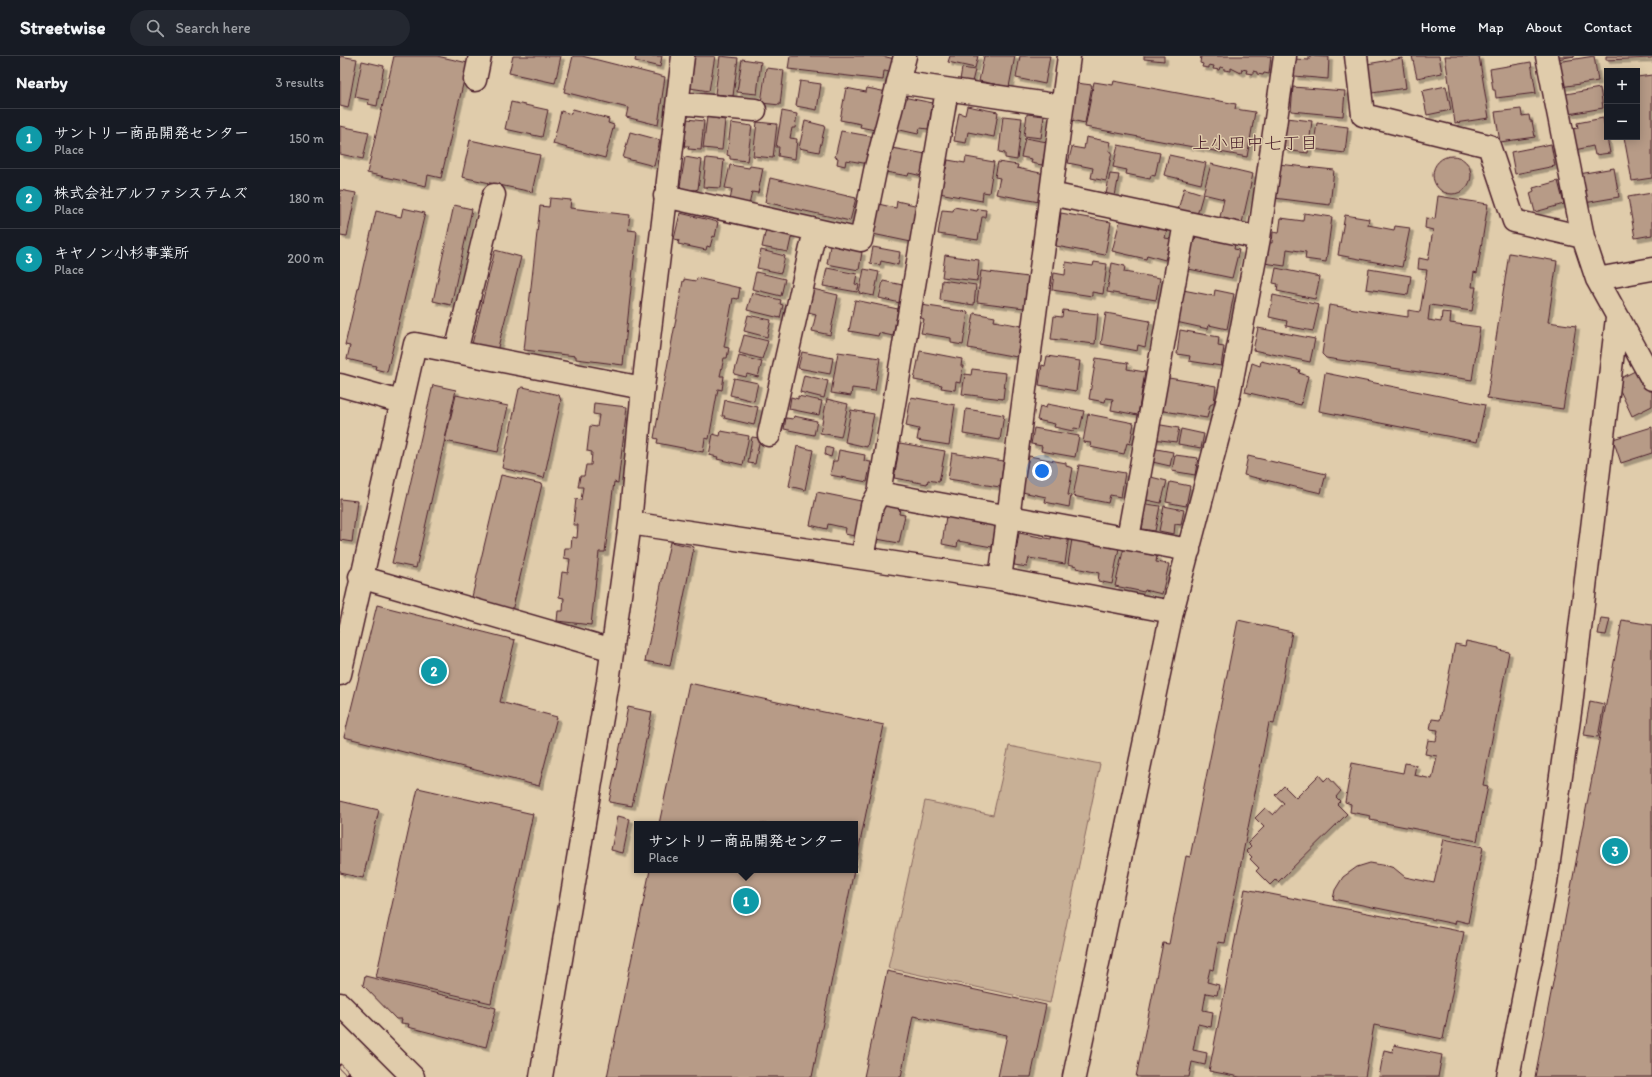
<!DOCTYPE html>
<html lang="en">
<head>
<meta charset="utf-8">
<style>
	body { margin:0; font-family:Itim,"Klee One",sans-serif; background:#242831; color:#f1f3f6 }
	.controls { position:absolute; right:12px; top:12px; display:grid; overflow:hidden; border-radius:0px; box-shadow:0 2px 10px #0003 }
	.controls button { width:36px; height:36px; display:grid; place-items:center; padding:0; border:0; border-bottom:1px solid #363941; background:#171b24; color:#f1f3f6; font:20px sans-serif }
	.you { position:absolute; left:702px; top:415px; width:14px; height:14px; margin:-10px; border:3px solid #fff; border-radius:50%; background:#1a73e8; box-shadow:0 0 0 6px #1a73e833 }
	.badge { display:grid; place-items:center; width:26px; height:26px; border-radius:50%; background:#d93025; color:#fff; font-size:13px; font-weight:700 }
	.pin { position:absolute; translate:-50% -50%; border:2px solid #fff; box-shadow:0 1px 4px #0006 }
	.popup { position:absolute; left:294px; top:765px; width:224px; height:52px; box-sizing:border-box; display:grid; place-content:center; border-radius:0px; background:#171b24; filter:drop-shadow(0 1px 3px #0005); font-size:13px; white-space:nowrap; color:#9ea1a6 }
	.popup b { font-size:15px; color:#f1f3f6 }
	.popup::after { content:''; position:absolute; left:50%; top:100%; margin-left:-8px; border:8px solid transparent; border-top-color:#171b24 }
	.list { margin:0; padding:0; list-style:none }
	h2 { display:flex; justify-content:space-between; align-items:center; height:52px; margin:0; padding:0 16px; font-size:17px }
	h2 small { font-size:13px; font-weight:400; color:#9ea1a6 }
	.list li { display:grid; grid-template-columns:26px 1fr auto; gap:12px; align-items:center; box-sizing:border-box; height:60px; padding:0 16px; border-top:1px solid #363941 }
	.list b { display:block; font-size:15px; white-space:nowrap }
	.list p { margin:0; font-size:13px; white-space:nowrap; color:#9ea1a6 }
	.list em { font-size:13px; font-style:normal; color:#9ea1a6 }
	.icon { flex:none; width:22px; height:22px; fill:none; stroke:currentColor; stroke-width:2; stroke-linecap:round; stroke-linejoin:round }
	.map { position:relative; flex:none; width:1312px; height:1021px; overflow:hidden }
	header { display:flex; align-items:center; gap:24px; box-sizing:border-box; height:56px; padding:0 20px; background:#171b24; border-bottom:1px solid #363941 }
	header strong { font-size:19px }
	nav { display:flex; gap:22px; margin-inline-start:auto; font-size:14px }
	.search { width:280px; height:36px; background:#242831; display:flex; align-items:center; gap:10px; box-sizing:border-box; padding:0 14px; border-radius:22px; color:#9ea1a6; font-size:15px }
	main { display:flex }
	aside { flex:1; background:#171b24 }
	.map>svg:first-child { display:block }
	.green { fill:#c8b096; stroke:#896860 }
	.building { fill:#b79b87; stroke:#4a1f2b; filter:url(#shadow) }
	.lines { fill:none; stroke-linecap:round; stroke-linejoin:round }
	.minor-casing { stroke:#4a1f2b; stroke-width:25 }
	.minor { stroke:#e0ccab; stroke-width:22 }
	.rail-casing { stroke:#4a1f2b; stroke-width:4.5 }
	.rail { stroke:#e0ccab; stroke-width:3; stroke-dasharray:9; stroke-linecap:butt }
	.labels { text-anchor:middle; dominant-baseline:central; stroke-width:3; stroke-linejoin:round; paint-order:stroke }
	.neighbourhood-label { font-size:18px; fill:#4a1f2b; stroke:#e0ccab }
</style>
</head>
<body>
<header>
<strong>Streetwise</strong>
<div class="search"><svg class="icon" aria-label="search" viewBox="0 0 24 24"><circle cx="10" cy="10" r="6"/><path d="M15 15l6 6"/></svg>Search here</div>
<nav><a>Home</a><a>Map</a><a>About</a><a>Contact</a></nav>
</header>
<main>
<aside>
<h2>Nearby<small>3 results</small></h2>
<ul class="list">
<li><span class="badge" style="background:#0f9aa8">1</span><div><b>サントリー商品開発センター</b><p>Place</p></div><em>150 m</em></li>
<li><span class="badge" style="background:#0f9aa8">2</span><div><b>株式会社アルファシステムズ</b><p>Place</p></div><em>180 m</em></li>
<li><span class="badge" style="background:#0f9aa8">3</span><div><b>キヤノン小杉事業所</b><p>Place</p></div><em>200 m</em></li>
</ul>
</aside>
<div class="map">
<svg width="1312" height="1021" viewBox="0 0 1312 1021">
	<defs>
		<filter id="shadow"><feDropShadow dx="3.5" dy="3.5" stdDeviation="0" flood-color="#0004"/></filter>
	</defs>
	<rect width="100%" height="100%" fill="#e0ccab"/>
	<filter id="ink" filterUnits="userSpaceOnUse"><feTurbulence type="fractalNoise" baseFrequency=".025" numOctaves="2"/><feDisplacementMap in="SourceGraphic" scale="8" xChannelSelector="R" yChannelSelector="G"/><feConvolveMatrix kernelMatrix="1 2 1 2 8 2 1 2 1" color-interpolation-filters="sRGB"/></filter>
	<g filter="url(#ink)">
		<path class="green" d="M669,690L760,708L710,947L548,912L585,745L653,759Z"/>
		<path class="building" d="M0,0L17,3L8,52L0,50Z
			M54,0H97L128,7L101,122L88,119L86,130L27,117Z
			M173,0H221L215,27L169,17Z
			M233,0H242L325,21L318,69L286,61L288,52L224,36Z
			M296,0H322L320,11L295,5Z
			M355,0H375L369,35L350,32Z
			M380,0L398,2L393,40L375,38Z
			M450,0H542L555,3L553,16L544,15L543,24L448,13Z
			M610,0H638L635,12L608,6Z
			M644,0H675L669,31L639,25Z
			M680,0H710L705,28L676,22Z
			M804,0H824V5L804,3Z
			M861,0H931L929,18L924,17L923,19L917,18V16L913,15V18L906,17L907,14L902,13L901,17L891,12V15L884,14V12L880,11L879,14L873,13L874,10L869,9V12L862,11L863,8L860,7Z
			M969,0L989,1L988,23L954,20L955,3L969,4Z
			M1072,0H1099L1102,17L1077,22Z
			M1105,0H1139L1149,62L1115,67Z
			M1217,0H1235L1217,3Z
			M1254,0L1258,25L1221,31L1217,6Z
			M1266,0H1312V2L1266,4Z
			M1062,2L1066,32L1032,37L1027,8Z
			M402,3L421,6L417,38L397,36Z
			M22,5L44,10L37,50L28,48L29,44L15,41Z
			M1191,6L1196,37L1156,42L1155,34H1153L1150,13Z
			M426,12L444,14L440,49L421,47Z
			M622,12L635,14L632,26L620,24Z
			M1312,19V122L1292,125L1284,81H1297V21Z
			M460,25L481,28L477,54L456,50Z
			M774,25L896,48L895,53L915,56L907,101L745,71L754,26L773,29Z
			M736,27L752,29L745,67L731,64Z
			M1106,30L1111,54L1087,59L1082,35Z
			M953,31L1005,35L1003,60L951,55Z
			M506,32L526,36L527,32L547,36L540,75L520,71L521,68L500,64Z
			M1260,32L1263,52L1229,58L1226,38Z
			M558,40L593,47L588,73L580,72L578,78L551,72Z
			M171,46L208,54L202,81L165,73Z
			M627,50L658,56L654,81L628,76L626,87L614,85L619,57L625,59Z
			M233,53L269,63L268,67L274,69L265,102L213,88L221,55L231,58Z
			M1181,53L1182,60L1189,59L1190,65H1192L1195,81L1160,86L1155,56Z
			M442,55L457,58L455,72H452L450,82L457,83L455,103L438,100L439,91H436Z
			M687,58L704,60L701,82L684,80Z
			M663,60L682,62L677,104L665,102V97L659,96Z
			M367,61L385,64L382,94L363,92Z
			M947,62L972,65L968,97L944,94Z
			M1263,62L1270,97L1255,99L1253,90L1235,94L1231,73L1238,72L1237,67Z
			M347,63L364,65L361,94L348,93L349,90H344Z
			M465,65L485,70L479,96L459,92Z
			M417,66L437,68L433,102L413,100Z
			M391,67L412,70L407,105L390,103V100L387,99Z
			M977,67L1008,71L1005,97L973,93Z
			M0,70L29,76L23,103L0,98Z
			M501,75L535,81L529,108L506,104L505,110L497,108L498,102L495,101Z
			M290,76L320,84L314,110L283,102Z
			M746,81L771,86L769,95L772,96L766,125L751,122L753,112L728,107L732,91L744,93Z
			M685,82L707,86L702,109L691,107L692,103L681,101Z
			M130,84L200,99L192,136L122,121Z
			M1211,88L1215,110L1175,118L1171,96Z
			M778,89L820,97L815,120L811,119L810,123L786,118L787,114L773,111Z
			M552,92L586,98L582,120L569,117L568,120L540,115L544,95L551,96Z
			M829,99L866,107L861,128L824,119Z
			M1093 119a19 19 0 1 1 38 0a19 19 0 1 1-38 0Z
			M345,101L362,104L358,133L355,134L343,133L340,130Z
			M626,101L654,106L649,137L643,136L642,145L599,137L603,112L606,113L608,104L625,107Z
			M366,102L384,104L381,132L363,131Z
			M658,106L678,109L677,112L705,118L699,146L656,138L660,122L655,121Z
			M871,108L913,118L902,167L880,161L884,143L863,138Z
			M938,108L994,114L990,149L934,142Z
			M390,109L409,112L410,110L423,112L418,137L412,136L409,149L390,145L392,133L385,132Z
			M1274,112L1279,141L1244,147L1239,118Z
			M770,118L779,119L775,140L766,138Z
			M430,122L516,142L510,165L425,146Z
			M1218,125L1224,148L1195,156L1190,137L1194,135L1193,132Z
			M844,132L863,138L857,159L838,154Z
			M0,134L16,137L7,180L0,179Z
			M1312,137V179L1295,182L1288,141Z
			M1098,140L1148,148L1137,217L1134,216L1132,231H1136L1132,255L1090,249L1088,264L1101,266L1102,256L1111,257L1110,267L1140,271L1132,324L986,302L982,298L989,249L1068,261V254L1080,256L1087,214L1078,213L1079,202L1088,204L1093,174L1085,172L1086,162L1095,163Z
			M210,142L231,144L230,152L290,159L288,174L297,175L283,309L236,303V300L184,294L200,150L209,151Z
			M557,145L579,150L571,186L528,177L534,147L556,152Z
			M114,149L132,153L111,249L93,245Z
			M614,151L637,155L638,153L646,154L645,161H642L638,184L598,178L602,154L613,155Z
			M63,152L85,157L47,316L35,313L36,310L7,303L10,290L5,289L36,155L61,161Z
			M340,157L378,166L375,181L373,180L370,191L367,190L366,194L338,188L339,184L334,183Z
			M721,157L771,166L765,199L716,190Z
			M964,157L992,161L986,206L965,203L966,196L947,193L945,210L924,207L927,186L932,187L933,176L939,177L941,162L963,165Z
			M1005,159L1029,163L1028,169L1054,174L1055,170L1070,172L1062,211L998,199Z
			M781,161L827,173L825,182L831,183L825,204L807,199L806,203L772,195Z
			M426,173L452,178L448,196L422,191Z
			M856,180L895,188L894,193L899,194L892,222L844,212L850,183L855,184Z
			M490,189L522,196L519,214L487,208Z
			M533,191L560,196L558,209L541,205L540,209L530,207Z
			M155,194L181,201L157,295L132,288Z
			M421,194L445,200L441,217L417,212Z
			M1169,197L1217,205L1208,266L1236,270L1223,353L1147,342Z
			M605,199L639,204L637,225L602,221Z
			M726,206L753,210L754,206L767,208L763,238L752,236V240L712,234L714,217L725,219Z
			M772,207L785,210L784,216L820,222L816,244L767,236Z
			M487,212L517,218L515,228L519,229L517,236L483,230Z
			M936,212L980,221L975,243L937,235L938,228L933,227Z
			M524,213L539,216L534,240L519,237Z
			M1029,213L1071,220L1068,239L1026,233Z
			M641,215L688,221L684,252L637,246Z
			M416,216L445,223L441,240L412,233Z
			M357,222L400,232L398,243L393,242L384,291L389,292L387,302H384L380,320H384L382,334L378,333L369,383L365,382L363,396L317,387L318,383L314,382L343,225H344V223L356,225Z
			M602,224L636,229L634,249L600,244Z
			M543,225L563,229L560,247L539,242Z
			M473,233L498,239L490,279L472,275L476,258L468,256Z
			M843,234L874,240L875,234L894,238L887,273L869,269L868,273L836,266Z
			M412,237L441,244L440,248L443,249L440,262L407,254Z
			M933,239L979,249L973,275L946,270L947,265L929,261Z
			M515,244L558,253L553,280L539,277L538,280L509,275Z
			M581,249L628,256L623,289L611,287V282L581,277L584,263L579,261Z
			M723,254L758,258L755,288L711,283L714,260L722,261Z
			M634,257L655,261L654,265L682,270L677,301L628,292Z
			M766,257L810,265L805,291L798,289L797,295L761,288Z
			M408,259L431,264L427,281L404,275Z
			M918,272L975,283L970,306L913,294Z
			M840,274L879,281L878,290L884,291L881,310L849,305L850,300L837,298Z
			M404,279L428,285L422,303L399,297Z
			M580,295L622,303L621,310H623L620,327L616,326L615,334L601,332L602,329L574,324Z
			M462,296L493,302L490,318L458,312Z
			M498,296L540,302L535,335L512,332L511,340L491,337Z
			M399,300L422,306L418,321L407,318L406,321L394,318Z
			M707,300L740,305L736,335L699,329L702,309L705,310Z
			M756,302L788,307L787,313L805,316L798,359L771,354L773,343L766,342L765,346L749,343Z
			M921,305L960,314L959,317L968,320L961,349L905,336L912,307L920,310Z
			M1301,312L1312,334V350L1292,360L1278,330L1281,322Z
			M632,313L666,317L663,343L622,338L625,318L631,319Z
			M985,317L1145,349L1137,386L979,355Z
			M464,319L488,325L484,342L460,336Z
			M823,321L876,330L874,347L870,349L867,362L818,354Z
			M394,322L418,327L414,345L390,339Z
			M93,329L116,334L76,512L52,507Z
			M183,331L219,339L221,345L204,422L162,412L179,333Z
			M116,339L168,350L158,396L105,385Z
			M458,340L482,345L479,359L449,353L451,341L458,343Z
			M571,341L615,349L609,389L577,384L579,373L566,370Z
			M487,343L508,348L501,381L480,377Z
			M385,344L418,351L414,369L384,362L385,360H382Z
			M254,347L287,351L278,427L274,426L265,496H259L251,569L217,565L218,555H223L224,542L219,541L222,516L228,517L230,503L224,502L225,492H231L232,481L237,482L238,469H233L236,443L241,444L243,431H238L240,420H244L246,409H251L252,396L247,395L250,370L257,371L259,359L253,358Z
			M707,348L744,355L740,373L734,372L733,375L714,371L715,368L697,364L700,350L706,352Z
			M626,353L664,359L660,384L623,378Z
			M511,354L534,358L527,391L505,386Z
			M748,358L794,367L790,388L787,387L784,398L750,391L751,387L743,386Z
			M454,360L477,365L474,379L444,373L446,362L453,363Z
			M815,368L839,372L836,386L813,383Z
			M1312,371V397L1281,407L1273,383Z
			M694,372L739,380L735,401L701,395L702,390L691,388Z
			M841,373L864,378L861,392L838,388Z
			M381,375L409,380L403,409L377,403L378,401L369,399L373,378L380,380Z
			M412,381L420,382L415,408L408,407Z
			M560,387L605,395L599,426L588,424L587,428L554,422Z
			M457,390L473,394L465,434L449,430Z
			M486,391L493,393L491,401L485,399Z
			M811,392L833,396L830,410L808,405Z
			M499,394L525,399L524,405L531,406L527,426L490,419L493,405H497Z
			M612,397L664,405L660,431L608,423Z
			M835,399L858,402L855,419L832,415Z
			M689,400L726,407V410L733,412L728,439L731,440L729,451L705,446L706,441L682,436Z
			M908,400L986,418L981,437L904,419Z
			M739,409L785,417L781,441L770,439L768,447L733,440Z
			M161,419L202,428L172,555L131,545Z
			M807,420L827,425L821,447L802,443Z
			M830,426L850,430L846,450L826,446Z
			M477,436L526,446L519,481L505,478L506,472L488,468L487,473L470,469Z
			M0,443L17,445L12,486L0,484Z
			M800,447L820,450L815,475L802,473L804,463L798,462Z
			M538,448L560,452L559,458L565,459L559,487L531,482Z
			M824,450L844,454L841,469L835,468L834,478L819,475Z
			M606,460L656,468L652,491L618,485L617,491L602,488Z
			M712,476L729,479L725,508L689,502L687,511L674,509L679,477L711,483Z
			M732,483L779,492L772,528L758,525L759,517L736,512L737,510L728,508Z
			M330,486L354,491L330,610L305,605Z
			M784,491L797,494V496L817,500L816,506L829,508L822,538L805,534L804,536L775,530Z
			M37,549L175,584L160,646L217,661L199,730L4,681Z
			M1261,562L1270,563L1266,579L1258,578Z
			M898,564L952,576L934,668L929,667L885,887L878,886L873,914L870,913L867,926L879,929L877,939L866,937L863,954L873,956L871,971L858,968L853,994L867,997L865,1009L852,1006L849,1021H796L823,887L829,888L846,800L850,801Z
			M1282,564L1312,569V1021H1195Z
			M1126,585L1159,592V594L1169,596L1143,729L1148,730L1137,785L1030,764L1031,760L1010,756L1011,748L1005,746L1012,707L1063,717L1065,707L1076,709L1074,719L1092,723L1097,700L1085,698L1088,684L1096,685L1098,674L1090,673L1092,663L1100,664L1115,588L1125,590Z
			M349,627L544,669L515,811V768H319Z
			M1250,645L1264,648L1258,681L1244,679Z
			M288,651L312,656L292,750L269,746Z
			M979,719L984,725L988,721L1001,735L996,741L1000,745L997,748L1007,758L938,826L936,823L930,829L916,815L919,812L910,803L912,801L906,795L911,790L908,787L924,771L915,762L925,752L933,759L944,747L935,739L944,730L956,742Z
			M78,732L193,758L151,947L36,921Z
			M0,745L39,754L23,822L0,817Z
			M278,760L290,763L283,797L271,794Z
			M1104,783L1143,791L1128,867L1116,864L1115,868L993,843L995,834L1003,821L1017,811L1030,807L1048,810L1054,812L1065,821L1094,827Z
			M310,814H514L472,1021H267Z
			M905,833L1124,876L1103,983L1034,969L1025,1021H900L869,1015Z
			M547,915L706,949L691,1021H658L667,979L573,960L561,1021H524Z
			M25,920L156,952L146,991L68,971L69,968L61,967L62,963H56L23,929Z
			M1054,989L1102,999L1098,1021H1039L1044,994L1053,996Z"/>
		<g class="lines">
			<defs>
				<path id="minor" d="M1016,0L1023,59L1149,90L1174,165L1243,181
					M1207,0L1243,181L1257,223L1312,323
					M135,24L140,0
					M558,26L722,50
					M607,34L539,437L849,494
					M338,47L415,54
					M711,138L919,182
					M325,140L521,184L535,115L565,0
					M1257,223L1312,213
					M116,296L154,139
					M0,329L61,346
					M429,379L475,174
					M290,467L660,523L832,556
					M788,482L845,167
					M522,502L532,450L539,437
					M20,521L273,594
					M660,523L729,0
					M0,618L75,288L303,332
					M0,948L73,1021
					M201,1021L268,626L290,467L303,332L343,0
					M734,1021L832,556L889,339L919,182L945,0
					M1168,1021L1206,826L1231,649L1277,262"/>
			</defs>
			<use href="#minor" class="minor-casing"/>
			<use href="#minor" class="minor"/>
			<defs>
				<path id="rail" d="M0,1010L11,1021"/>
			</defs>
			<use href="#rail" class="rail-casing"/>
			<use href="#rail" class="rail"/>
		</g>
	</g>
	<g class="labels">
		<g class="neighbourhood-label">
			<text x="915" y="87">上小田中七丁目</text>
		</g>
	</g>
</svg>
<div class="controls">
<button>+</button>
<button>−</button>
</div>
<div class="you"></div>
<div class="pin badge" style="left:406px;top:845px;background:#0f9aa8">1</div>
<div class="popup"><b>サントリー商品開発センター</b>Place</div>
<div class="pin badge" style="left:94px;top:615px;background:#0f9aa8">2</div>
<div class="pin badge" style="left:1275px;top:795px;background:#0f9aa8">3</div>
</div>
</main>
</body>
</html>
